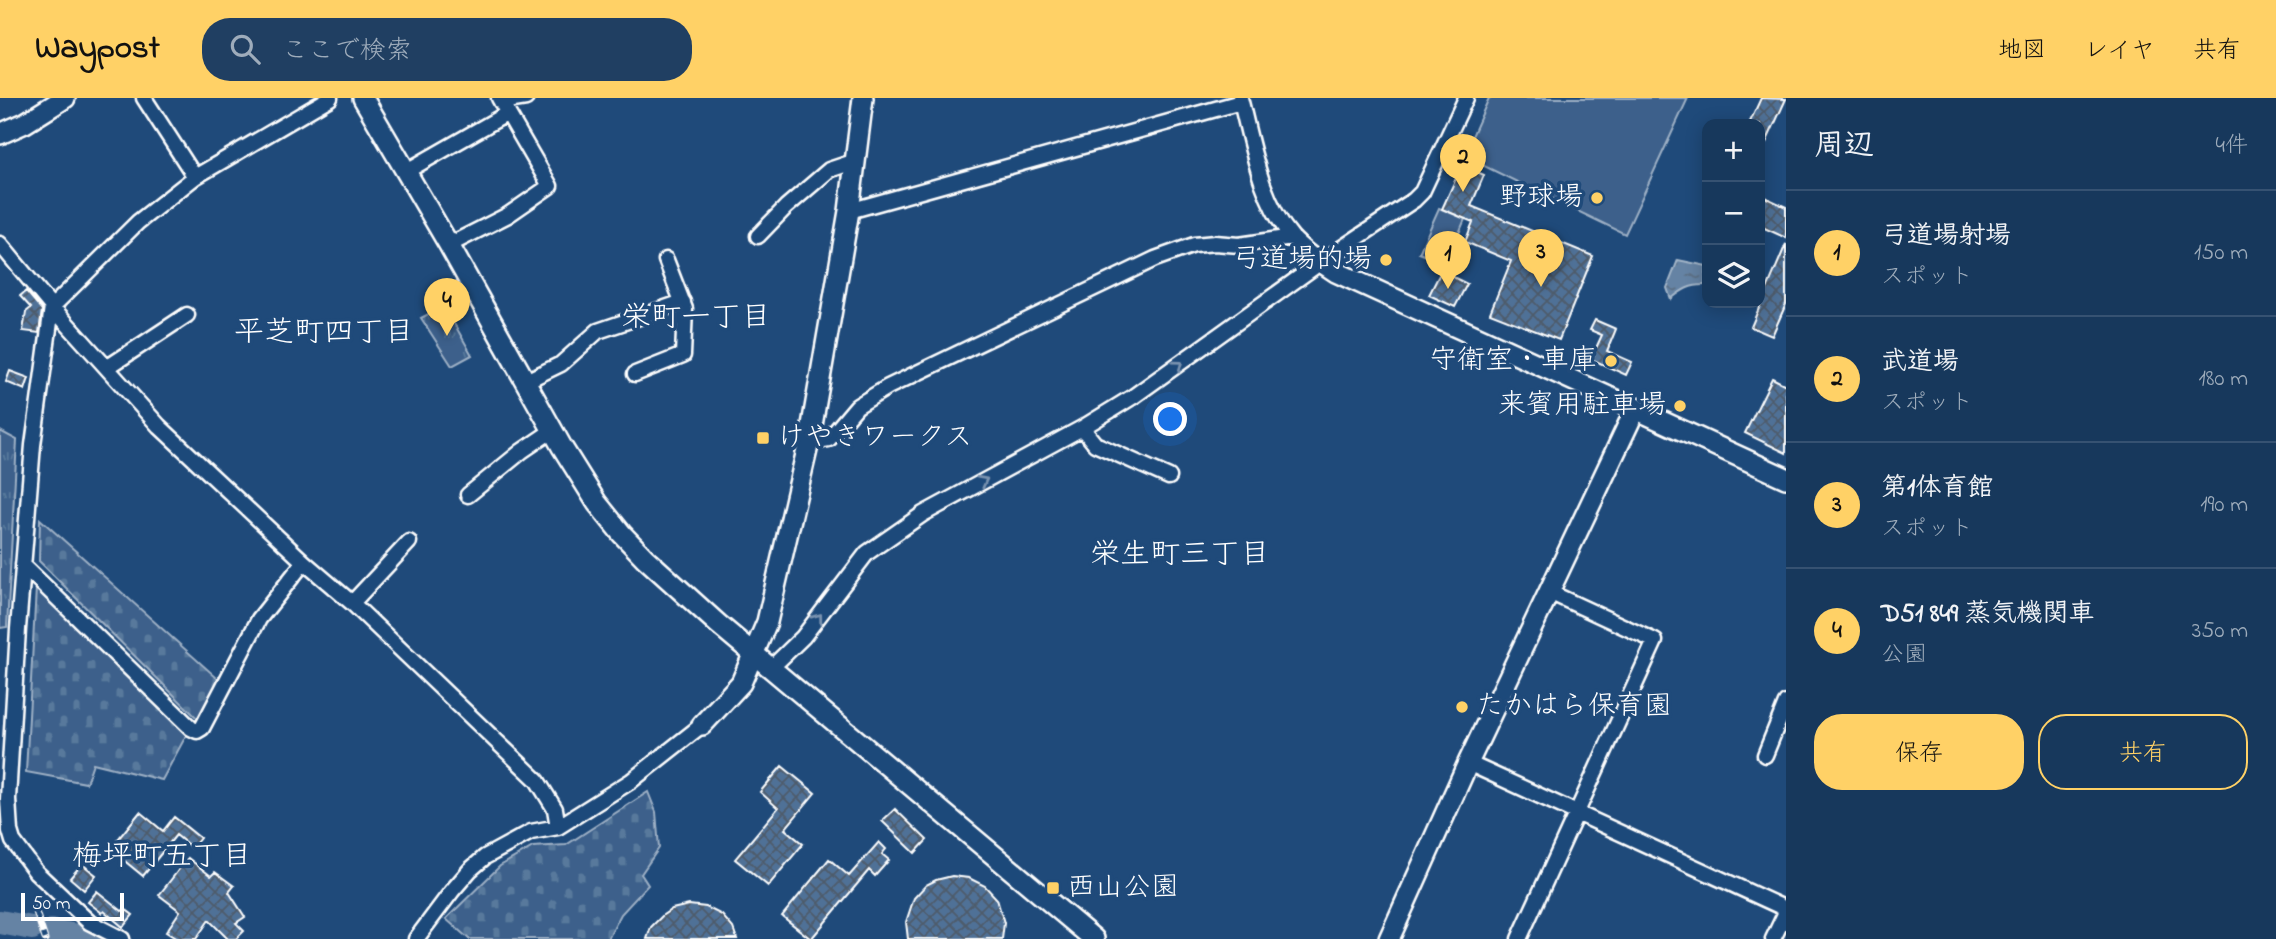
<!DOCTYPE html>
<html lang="ja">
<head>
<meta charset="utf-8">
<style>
	body { margin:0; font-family:"Indie Flower","Klee One",sans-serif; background:#203f62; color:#f1f3f6 }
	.controls { position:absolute; right:21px; top:21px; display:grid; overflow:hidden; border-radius:14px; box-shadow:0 4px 18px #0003 }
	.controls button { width:63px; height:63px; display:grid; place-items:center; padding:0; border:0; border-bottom:2px solid #365272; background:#17385c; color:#f1f3f6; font:35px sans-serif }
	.scale { position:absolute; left:21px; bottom:18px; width:103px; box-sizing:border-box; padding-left:7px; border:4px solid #fff; border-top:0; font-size:19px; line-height:24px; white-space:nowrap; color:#fff; -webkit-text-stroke:5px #1f4a7a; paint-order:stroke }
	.you { position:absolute; left:1171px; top:322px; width:24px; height:24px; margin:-18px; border:5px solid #fff; border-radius:50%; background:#1a73e8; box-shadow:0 0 0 10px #1a73e833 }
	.badge { display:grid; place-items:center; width:46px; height:46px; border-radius:50%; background:#ffd166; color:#111; font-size:23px; font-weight:700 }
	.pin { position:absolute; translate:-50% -58px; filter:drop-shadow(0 2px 4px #0008) }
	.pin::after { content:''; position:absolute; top:37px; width:24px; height:21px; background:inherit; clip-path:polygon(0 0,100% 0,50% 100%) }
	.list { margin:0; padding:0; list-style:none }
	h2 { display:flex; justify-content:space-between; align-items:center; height:91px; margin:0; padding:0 28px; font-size:30px }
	h2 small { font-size:23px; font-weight:400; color:#9eacbb }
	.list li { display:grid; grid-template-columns:46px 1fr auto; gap:21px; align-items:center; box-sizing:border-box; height:126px; padding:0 28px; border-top:2px solid #365272 }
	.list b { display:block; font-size:26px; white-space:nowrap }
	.list p { margin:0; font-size:23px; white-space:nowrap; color:#9eacbb }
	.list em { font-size:23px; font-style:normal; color:#9eacbb }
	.actions { display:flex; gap:14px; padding:21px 28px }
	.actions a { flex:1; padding:16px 0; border:2px solid #ffd166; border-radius:28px; text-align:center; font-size:24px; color:#ffd166 }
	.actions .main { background:#ffd166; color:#111 }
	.icon { flex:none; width:38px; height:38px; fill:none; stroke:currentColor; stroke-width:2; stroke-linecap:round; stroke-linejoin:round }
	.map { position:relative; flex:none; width:1786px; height:841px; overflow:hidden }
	header { display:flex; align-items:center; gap:42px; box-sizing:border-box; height:98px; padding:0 35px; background:#ffd166; color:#111 }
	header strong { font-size:33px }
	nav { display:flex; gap:38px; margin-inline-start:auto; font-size:24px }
	.search { width:490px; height:63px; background:#203f62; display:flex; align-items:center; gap:18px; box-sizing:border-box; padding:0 24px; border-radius:28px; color:#9eacbb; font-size:26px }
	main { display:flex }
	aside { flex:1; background:#17385c }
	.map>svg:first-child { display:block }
	.cemetery { fill:url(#cemetery-stones); stroke:#9eb0c5; stroke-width:2 }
	.park { fill:url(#park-tufts); stroke:#9eb0c5; stroke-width:2 }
	.pitch { fill:#3c618b; stroke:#9eb0c5; stroke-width:2 }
	.water { fill:url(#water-ripples); stroke:#a3b5c8; stroke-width:2 }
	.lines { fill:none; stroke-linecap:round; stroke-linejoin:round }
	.river { stroke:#6583a4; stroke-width:24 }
	.building { fill:url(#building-cross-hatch); stroke:#fff; stroke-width:2 }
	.minor-casing { stroke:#fff; stroke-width:19 }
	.tertiary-casing { stroke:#fff; stroke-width:24 }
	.minor { stroke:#1f4a7a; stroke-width:14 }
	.tertiary { stroke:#1f4a7a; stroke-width:19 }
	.rail-casing { stroke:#fff; stroke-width:7 }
	.rail { stroke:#1f4a7a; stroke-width:4.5; stroke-dasharray:13; stroke-linecap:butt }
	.oneway { stroke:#7992af }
	.poi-dot { fill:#ffd166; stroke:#1f4a7a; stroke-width:2.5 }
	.labels { text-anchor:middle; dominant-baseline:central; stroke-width:7; stroke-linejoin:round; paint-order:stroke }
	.poi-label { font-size:28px; fill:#fff; stroke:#1f4a7a; text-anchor:end }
	.neighbourhood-label { font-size:30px; fill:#fff; stroke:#1f4a7a }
</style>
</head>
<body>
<header>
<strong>Waypost</strong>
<div class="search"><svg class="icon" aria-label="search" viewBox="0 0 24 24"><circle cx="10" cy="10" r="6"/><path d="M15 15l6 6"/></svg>ここで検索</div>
<nav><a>地図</a><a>レイヤ</a><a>共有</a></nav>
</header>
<main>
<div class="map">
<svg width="1786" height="841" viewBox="0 0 1786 841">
	<defs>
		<pattern id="cemetery-stones" width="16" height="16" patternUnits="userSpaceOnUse" patternTransform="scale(1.75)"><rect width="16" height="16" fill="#3c618b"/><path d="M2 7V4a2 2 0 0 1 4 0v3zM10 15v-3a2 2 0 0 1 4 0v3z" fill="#59799c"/></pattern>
		<pattern id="park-tufts" width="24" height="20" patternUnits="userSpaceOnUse" patternTransform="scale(1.75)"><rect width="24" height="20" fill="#3c618b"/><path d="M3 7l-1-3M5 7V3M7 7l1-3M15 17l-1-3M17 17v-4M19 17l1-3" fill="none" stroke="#59799c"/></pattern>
		<pattern id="water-ripples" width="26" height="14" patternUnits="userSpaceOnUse" patternTransform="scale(1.75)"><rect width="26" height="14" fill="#6583a4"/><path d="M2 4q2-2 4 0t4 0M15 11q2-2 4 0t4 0" fill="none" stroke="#5b6d81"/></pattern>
		<pattern id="building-cross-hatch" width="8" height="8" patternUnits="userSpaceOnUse" patternTransform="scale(1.75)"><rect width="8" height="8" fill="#507197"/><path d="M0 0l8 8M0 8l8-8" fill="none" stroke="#4e5b6a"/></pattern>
	</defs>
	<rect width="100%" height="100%" fill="#1f4a7a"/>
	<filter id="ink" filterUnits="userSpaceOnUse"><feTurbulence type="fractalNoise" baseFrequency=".0143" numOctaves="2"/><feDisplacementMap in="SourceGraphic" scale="14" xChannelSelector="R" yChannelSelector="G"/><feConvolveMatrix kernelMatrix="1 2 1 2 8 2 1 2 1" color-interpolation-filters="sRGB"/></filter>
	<g filter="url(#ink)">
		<path class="cemetery" d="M40,421L226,588L199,622L39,463Z
			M40,488L187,636L162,682L93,665L86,685L26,674L36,490Z
			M648,694L656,714L659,750L641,776L648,787L621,816L608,841H469L446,821L500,768L533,749L566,747Z"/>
		<path class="park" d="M444,208L472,257L452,268L421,220Z
			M0,333L17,342L7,529L0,530Z"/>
		<path class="pitch" d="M1489,0H1688L1625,136L1478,65L1469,45Z
			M1439,110L1465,121L1446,166L1419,155Z"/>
		<path class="water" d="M1678,162L1707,168L1705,187C1690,187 1683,191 1671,201L1667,190Z"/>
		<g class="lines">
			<path class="river" d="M0,824L32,830
				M51,833L93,841"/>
		</g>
		<path class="building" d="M1761,0L1786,1L1760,58V26H1749Z
			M1462,67L1484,77L1471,108L1593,158L1559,242L1490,215L1511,163L1465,144L1473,124L1442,111Z
			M1760,97L1786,109V140L1760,128Z
			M1786,146V206L1772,238L1751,229Z
			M1441,173L1467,186L1455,209L1429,197Z
			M26,193L42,212L39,235L23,233L26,214L31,210L20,198Z
			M1595,222L1616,231L1607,253L1632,264L1626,277L1591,261L1602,237L1590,232Z
			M10,273L29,280L25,292L6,284Z
			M1772,280L1786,287V355L1745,335Z
			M782,668L815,695L785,731L803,746L768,788L735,761L778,710L760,694Z
			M895,711L927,742L915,755L882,723Z
			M140,714L163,733L174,719L200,740L192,750L176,737L143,778L110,751Z
			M879,744L886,751L882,756L889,762L875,778L869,772L811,841L782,818L829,761L849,778Z
			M188,760L211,778L215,774L234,788L229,794L245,819L236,825L244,833L236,841H228L209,822L196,841H177L166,834L180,813L159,797Z
			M82,766L96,777L84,792L70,780Z
			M952,778L969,780L985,788L997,801L1004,825L1002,841H908L906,824L914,800L926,787L936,782Z
			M97,793L122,813L125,811L133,817L123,829L104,813L102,815L88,804Z
			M689,807L706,809L722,817L733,830L737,841H647L651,829L663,817L672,811Z"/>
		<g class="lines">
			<defs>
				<path id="minor" d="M144,0L195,79
					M1240,0C1252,46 1260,102 1292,139C1300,148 1311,156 1321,164
					M501,4L526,0
					M405,74L508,15
					M849,113L1241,4
					M758,138L786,109L829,72L856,63
					M0,146L52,209L159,328L304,464L352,505L537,682L555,711L558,729
					M449,147L508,117L550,88L499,0
					M108,269L187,217
					M635,276L683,257L685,211L666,162
					M526,283L561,266L598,233L683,204
					M1082,330L1095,346L1169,379
					M810,339L818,343L829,341L857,308L888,289L1155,161L1194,147L1215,145L1239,147L1292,139
					M468,397L522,353L553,332
					M23,467L191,630L197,633L202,630L259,521L304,464
					M352,505L409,444
					M771,570L803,539L867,455L923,416L1082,330L1134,298L1321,164L1414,102L1422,94L1466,0
					M1765,657L1786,605
					M1468,665L1786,811
					M122,841L89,824L36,774L13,743L10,733L8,701L18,531L33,347L52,209L138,124L195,79L330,0
					M416,841L452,793L470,772L485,759L531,734L558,729L631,683L702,627
					M1519,841L1655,543L1549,494
					M1773,841L1786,814"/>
				<path id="tertiary" d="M363,0L449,147L562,349L597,405L622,436L645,460L718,526L1094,841
					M0,36L25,25L65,0
					M1321,164L1336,174L1786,380
					M702,627L741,585L767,524L810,339L849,113L863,0
					M1389,841L1468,665L1636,310"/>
			</defs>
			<use href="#minor" class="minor-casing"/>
			<use href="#tertiary" class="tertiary-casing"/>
			<use href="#minor" class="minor"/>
			<use href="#tertiary" class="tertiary"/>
			<defs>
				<path id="rail" d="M35,811L45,841"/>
			</defs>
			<use href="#rail" class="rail-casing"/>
			<use href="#rail" class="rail"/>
		</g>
		<defs><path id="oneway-chevron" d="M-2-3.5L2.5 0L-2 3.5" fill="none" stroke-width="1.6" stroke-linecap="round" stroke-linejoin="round" transform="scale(1.75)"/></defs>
		<g class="oneway">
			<use href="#oneway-chevron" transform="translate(1178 267) rotate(-36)"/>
			<use href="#oneway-chevron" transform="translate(983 383) rotate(-28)"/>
			<use href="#oneway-chevron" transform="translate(818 520) rotate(-53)"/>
		</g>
	</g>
	<g class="poi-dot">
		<circle cx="1597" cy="100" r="7"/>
		<circle cx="1386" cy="162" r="7"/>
		<circle cx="1611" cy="263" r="7"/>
		<circle cx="1680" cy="308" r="7"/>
		<rect x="756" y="333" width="14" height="14" rx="3.5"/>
		<circle cx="1462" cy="609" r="7"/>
		<rect x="1046" y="783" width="14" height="14" rx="3.5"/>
	</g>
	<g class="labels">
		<g class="poi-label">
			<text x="1583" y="100">野球場</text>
			<text x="1372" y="162">弓道場的場</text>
			<text x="1597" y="263">守衛室・車庫</text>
			<text x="1666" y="308">来賓用駐車場</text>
			<text x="777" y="340" text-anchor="start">けやきワークス</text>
			<text x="1476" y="609" text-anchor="start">たかはら保育園</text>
			<text x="1067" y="790" text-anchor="start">西山公園</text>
		</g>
		<g class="neighbourhood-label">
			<text x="696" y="221">栄町一丁目</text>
			<text x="324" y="236">平芝町四丁目</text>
			<text x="1180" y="458">栄生町三丁目</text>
			<text x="162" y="760">梅坪町五丁目</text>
		</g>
	</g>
</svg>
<div class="controls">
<button>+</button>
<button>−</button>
<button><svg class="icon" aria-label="layers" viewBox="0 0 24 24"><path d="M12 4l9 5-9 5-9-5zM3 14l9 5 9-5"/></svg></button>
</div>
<div class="scale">50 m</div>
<div class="you"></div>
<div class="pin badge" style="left:1448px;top:191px">1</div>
<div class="pin badge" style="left:1463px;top:94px">2</div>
<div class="pin badge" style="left:1541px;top:189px">3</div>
<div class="pin badge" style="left:447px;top:238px">4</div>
</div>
<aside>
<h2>周辺<small>4件</small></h2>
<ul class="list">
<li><span class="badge">1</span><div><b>弓道場射場</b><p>スポット</p></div><em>150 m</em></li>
<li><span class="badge">2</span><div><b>武道場</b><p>スポット</p></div><em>180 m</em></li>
<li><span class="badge">3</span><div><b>第1体育館</b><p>スポット</p></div><em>190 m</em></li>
<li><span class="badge">4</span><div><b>D51 849 蒸気機関車</b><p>公園</p></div><em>350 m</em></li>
</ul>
<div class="actions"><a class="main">保存</a><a>共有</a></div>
</aside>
</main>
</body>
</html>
